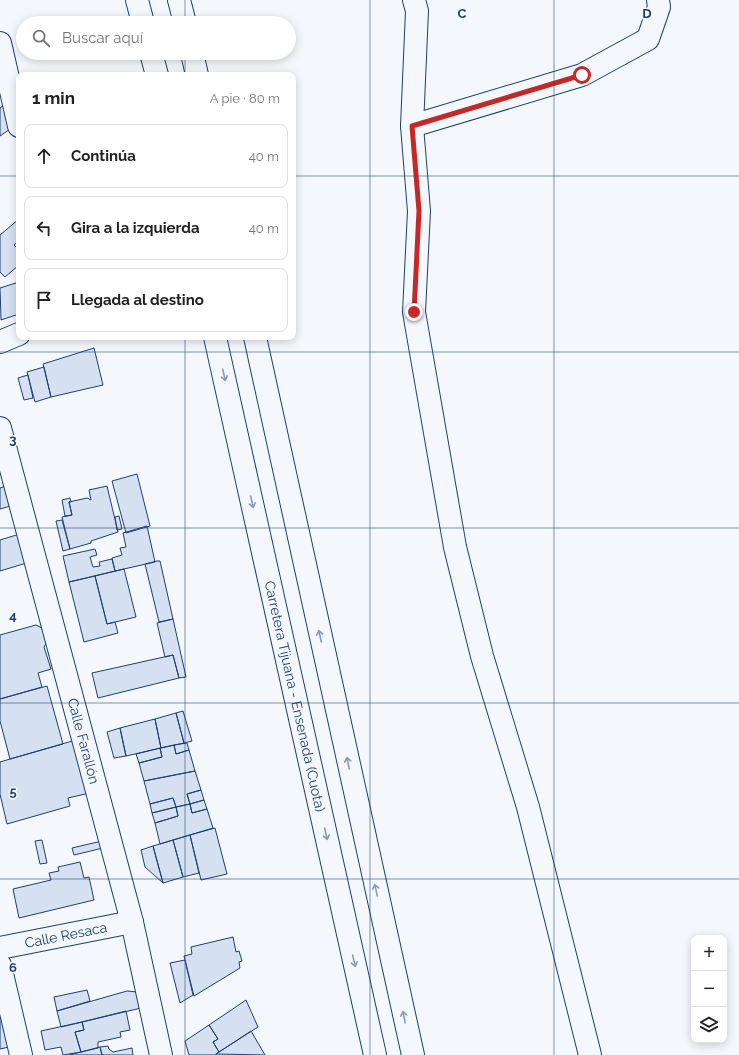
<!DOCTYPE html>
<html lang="es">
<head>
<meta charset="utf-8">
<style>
	body { margin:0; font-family:Raleway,sans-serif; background:#f6f6f6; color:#202124 }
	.controls { position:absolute; right:12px; bottom:12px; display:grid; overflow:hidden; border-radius:8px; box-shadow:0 2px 10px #0003 }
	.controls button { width:36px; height:36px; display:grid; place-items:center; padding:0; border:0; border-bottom:1px solid #e0e0e0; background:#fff; color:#202124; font:20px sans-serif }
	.stop { position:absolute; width:12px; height:12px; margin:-9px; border:3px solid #c62828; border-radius:50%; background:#fff }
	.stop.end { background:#c62828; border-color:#fff; box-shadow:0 1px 4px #0008 }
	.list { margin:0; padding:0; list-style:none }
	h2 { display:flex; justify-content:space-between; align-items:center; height:52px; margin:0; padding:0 16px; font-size:17px }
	h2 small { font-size:13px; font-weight:400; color:#757577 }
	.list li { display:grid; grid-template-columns:26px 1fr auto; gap:12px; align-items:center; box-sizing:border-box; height:64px; margin:0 8px 8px; padding:0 8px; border:1px solid #e0e0e0; border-radius:8px }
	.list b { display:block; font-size:15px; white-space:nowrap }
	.list em { font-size:13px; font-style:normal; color:#757577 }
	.icon { flex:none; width:22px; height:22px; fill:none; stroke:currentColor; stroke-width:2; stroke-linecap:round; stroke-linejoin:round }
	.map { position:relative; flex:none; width:739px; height:1055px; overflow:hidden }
	.search { position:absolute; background:#fff; box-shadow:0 2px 10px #0003; left:16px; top:16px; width:280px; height:44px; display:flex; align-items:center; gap:10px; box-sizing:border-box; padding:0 14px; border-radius:22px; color:#757577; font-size:15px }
	.panel { position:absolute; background:#fff; box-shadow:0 2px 10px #0003; left:16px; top:72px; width:280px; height:268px; border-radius:8px }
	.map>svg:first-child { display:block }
	.building { fill:#d5e0f0; stroke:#1d3f73 }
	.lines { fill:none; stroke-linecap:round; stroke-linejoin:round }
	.minor-casing { stroke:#1d3f73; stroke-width:24 }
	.motorway-casing { stroke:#1d3f73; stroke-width:24 }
	.minor { stroke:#f4f7fb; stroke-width:22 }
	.motorway { stroke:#f4f7fb; stroke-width:22 }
	.oneway { stroke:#889bb7 }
	.route { stroke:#c62828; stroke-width:5 }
	.grid { fill:none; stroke:#1d3f73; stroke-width:1; stroke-opacity:0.55 }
	.labels { text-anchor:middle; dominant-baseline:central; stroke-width:3; stroke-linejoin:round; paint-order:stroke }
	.street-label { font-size:14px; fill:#1d3f73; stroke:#f4f7fb }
	.grid-label { font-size:13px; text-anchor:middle; font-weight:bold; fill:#1d3f73; stroke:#f4f7fb; stroke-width:3; stroke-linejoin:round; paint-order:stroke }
</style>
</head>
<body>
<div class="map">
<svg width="739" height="1055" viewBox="0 0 739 1055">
	<rect width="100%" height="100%" fill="#f4f7fb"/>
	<path class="building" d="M7,103L16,125L0,136V108Z
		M19,219V240L14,245L19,250V265L5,277L0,272V235Z
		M19,282V314L1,320L0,288Z
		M94,348L103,385L51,397L43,364Z
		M44,367L51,397L35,402L27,372Z
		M28,375L33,398L24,400L18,378Z
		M137,474L150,526L126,533L112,481Z
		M9,485L14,505L0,509V488Z
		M107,486L118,532L91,541V543L70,549L62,517L72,515L69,502L87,498L91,500L89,490Z
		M70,498L71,502H69L72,515L65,516L62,500Z
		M119,516L122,529L117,530L115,517Z
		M62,520L70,549L63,551L56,521Z
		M147,526L155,562L115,571L112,558L122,555L120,548L126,547L123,533Z
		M23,533L30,562L0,571V540Z
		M95,549L97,555L90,557L93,567L100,566L99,562L112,559L115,571L69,582L63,556Z
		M157,561H160L173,619L159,622L145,564Z
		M124,569L136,617L107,624L95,576Z
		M95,576L107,624L115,622L118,633L84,642L69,582Z
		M173,619L186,677L179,678L173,655L165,657L157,623Z
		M36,625L52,633L44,647L51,669L38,673L42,687L0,699V635Z
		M173,655L179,678L98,698L92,673Z
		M47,686L63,744L10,759L0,721V699Z
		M183,711L192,741L184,743L176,713Z
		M176,713L184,743L161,748L155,719Z
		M155,719L161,748L126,756L120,728Z
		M120,728L126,756L114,758L107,732Z
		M79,739L94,792L68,798L70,806L7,824L0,794V762Z
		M187,743L189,750L176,754L174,745Z
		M174,745L176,754L189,750L195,771L144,781L139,763L162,757L160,748Z
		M160,748L162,757L139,763L136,754Z
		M195,771L201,790L187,794L190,804L176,807L173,798L150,804L144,781Z
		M201,790L204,800L190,804L187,794Z
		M173,798L176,807L152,813L150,804Z
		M204,800L207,809L192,813L190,804Z
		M190,804L192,813L207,809L213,828L160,844L155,823L178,816L176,807Z
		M176,807L178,816L155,823L152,813Z
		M215,828L227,874L201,880L190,835Z
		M190,835L199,873L183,877L173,840Z
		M42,840L47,863L40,864L35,841Z
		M173,840L183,877L163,883L153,846Z
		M102,841L103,848L74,855L72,848Z
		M153,846L163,883L145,867L141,850Z
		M80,862L84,878L89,877L94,900L19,918L13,889L51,880L49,873L59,871L58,867Z
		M233,937L236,952L239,951L242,961L239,962L240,968L194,996L184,956L192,954L191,947Z
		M185,960L193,995L180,1003L170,963Z
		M87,990L90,1001L57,1011L54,997Z
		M127,991L137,992L141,1008L61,1027L57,1011Z
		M246,1000L258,1027L219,1052L213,1042L218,1039L209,1025Z
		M126,1011L130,1030L120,1032L121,1037L98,1042V1048L81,1052L75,1032L84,1030L82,1022Z
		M2,1015L9,1047L0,1049V1016Z
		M82,1022L84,1030L75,1032L81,1052L63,1055L61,1047L45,1050L41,1031Z
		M209,1025L218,1039L213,1042L219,1052L215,1055H189L185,1041Z
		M251,1031L265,1055L216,1054L219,1052Z
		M108,1046L109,1049L113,1052L132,1048L133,1055H102L100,1047Z
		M100,1047L102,1055H69L81,1052Z"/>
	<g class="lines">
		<defs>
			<g id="minor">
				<path d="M414,0L417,11L412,126L419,211L414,312L455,547L482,656L528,807L590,1055"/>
				<path d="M0,43L19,126"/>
				<path d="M412,126L582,75L648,39L659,7L658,0"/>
				<path d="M0,342L19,334"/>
				<path id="s1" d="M0,428L132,922L161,1055"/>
				<path id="s2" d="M0,948L132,922"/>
				<path d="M0,965L21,1055"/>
			</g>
			<g id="motorway">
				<path d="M137,0L143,23"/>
				<path d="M179,0L185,23"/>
				<path d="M151,53L157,75"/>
				<path d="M192,53L197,75"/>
				<path id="s3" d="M215,337L375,1055"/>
				<path d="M255,337L413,1055"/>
			</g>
		</defs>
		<use href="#minor" class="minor-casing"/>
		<use href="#motorway" class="motorway-casing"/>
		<use href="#minor" class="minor"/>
		<use href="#motorway" class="motorway"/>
	</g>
	<defs><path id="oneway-shaft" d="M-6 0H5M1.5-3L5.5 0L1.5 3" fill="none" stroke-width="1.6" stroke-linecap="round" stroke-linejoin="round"/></defs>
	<g class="oneway">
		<use href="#oneway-shaft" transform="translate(224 375) rotate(77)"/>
		<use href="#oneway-shaft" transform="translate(252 502) rotate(77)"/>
		<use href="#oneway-shaft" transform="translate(320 636) rotate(-102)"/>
		<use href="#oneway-shaft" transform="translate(348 763) rotate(-102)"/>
		<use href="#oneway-shaft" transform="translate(326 834) rotate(77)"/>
		<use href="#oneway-shaft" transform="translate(376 890) rotate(-102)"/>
		<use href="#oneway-shaft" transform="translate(354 961) rotate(77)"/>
		<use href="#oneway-shaft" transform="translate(404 1017) rotate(-102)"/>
	</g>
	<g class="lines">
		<path class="route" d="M414,312L419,211L412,126L582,75"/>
	</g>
	<path class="grid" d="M185,0V23M370,0V1055M554,0V1055M185,53V75M0,176H19M293,176H739M185,337V1055M0,352H739M0,528H739M0,703H739M0,879H739"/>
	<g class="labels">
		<g class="street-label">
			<text stroke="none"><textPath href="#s3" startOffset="368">Carretera Tijuana - Ensenada (Cuota)</textPath></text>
			<text stroke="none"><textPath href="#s1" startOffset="324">Calle Farallón</textPath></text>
			<text stroke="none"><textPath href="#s2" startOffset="67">Calle Resaca</textPath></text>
		</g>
	</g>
	<g class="grid-label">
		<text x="462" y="18">C</text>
		<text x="647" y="18">D</text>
		<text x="13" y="444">3</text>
		<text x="13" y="620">4</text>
		<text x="13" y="796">5</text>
		<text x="13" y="972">6</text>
	</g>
</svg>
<div class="controls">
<button>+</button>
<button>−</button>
<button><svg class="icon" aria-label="layers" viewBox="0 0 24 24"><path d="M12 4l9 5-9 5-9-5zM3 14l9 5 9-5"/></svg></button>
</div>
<div class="stop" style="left:582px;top:75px"></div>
<div class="stop end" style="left:414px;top:312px"></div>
<div class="search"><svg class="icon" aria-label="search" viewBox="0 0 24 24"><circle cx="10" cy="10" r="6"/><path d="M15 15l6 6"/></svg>Buscar aquí</div>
<section class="panel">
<h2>1 min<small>A pie · 80 m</small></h2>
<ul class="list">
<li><svg class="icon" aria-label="ahead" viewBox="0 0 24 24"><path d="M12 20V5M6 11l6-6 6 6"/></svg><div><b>Continúa</b></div><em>40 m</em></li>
<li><svg class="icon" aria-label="left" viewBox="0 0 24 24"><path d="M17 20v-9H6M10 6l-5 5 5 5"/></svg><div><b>Gira a la izquierda</b></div><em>40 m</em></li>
<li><svg class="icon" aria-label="arrive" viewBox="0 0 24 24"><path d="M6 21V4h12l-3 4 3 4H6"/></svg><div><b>Llegada al destino</b></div></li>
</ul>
</section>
</div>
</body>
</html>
